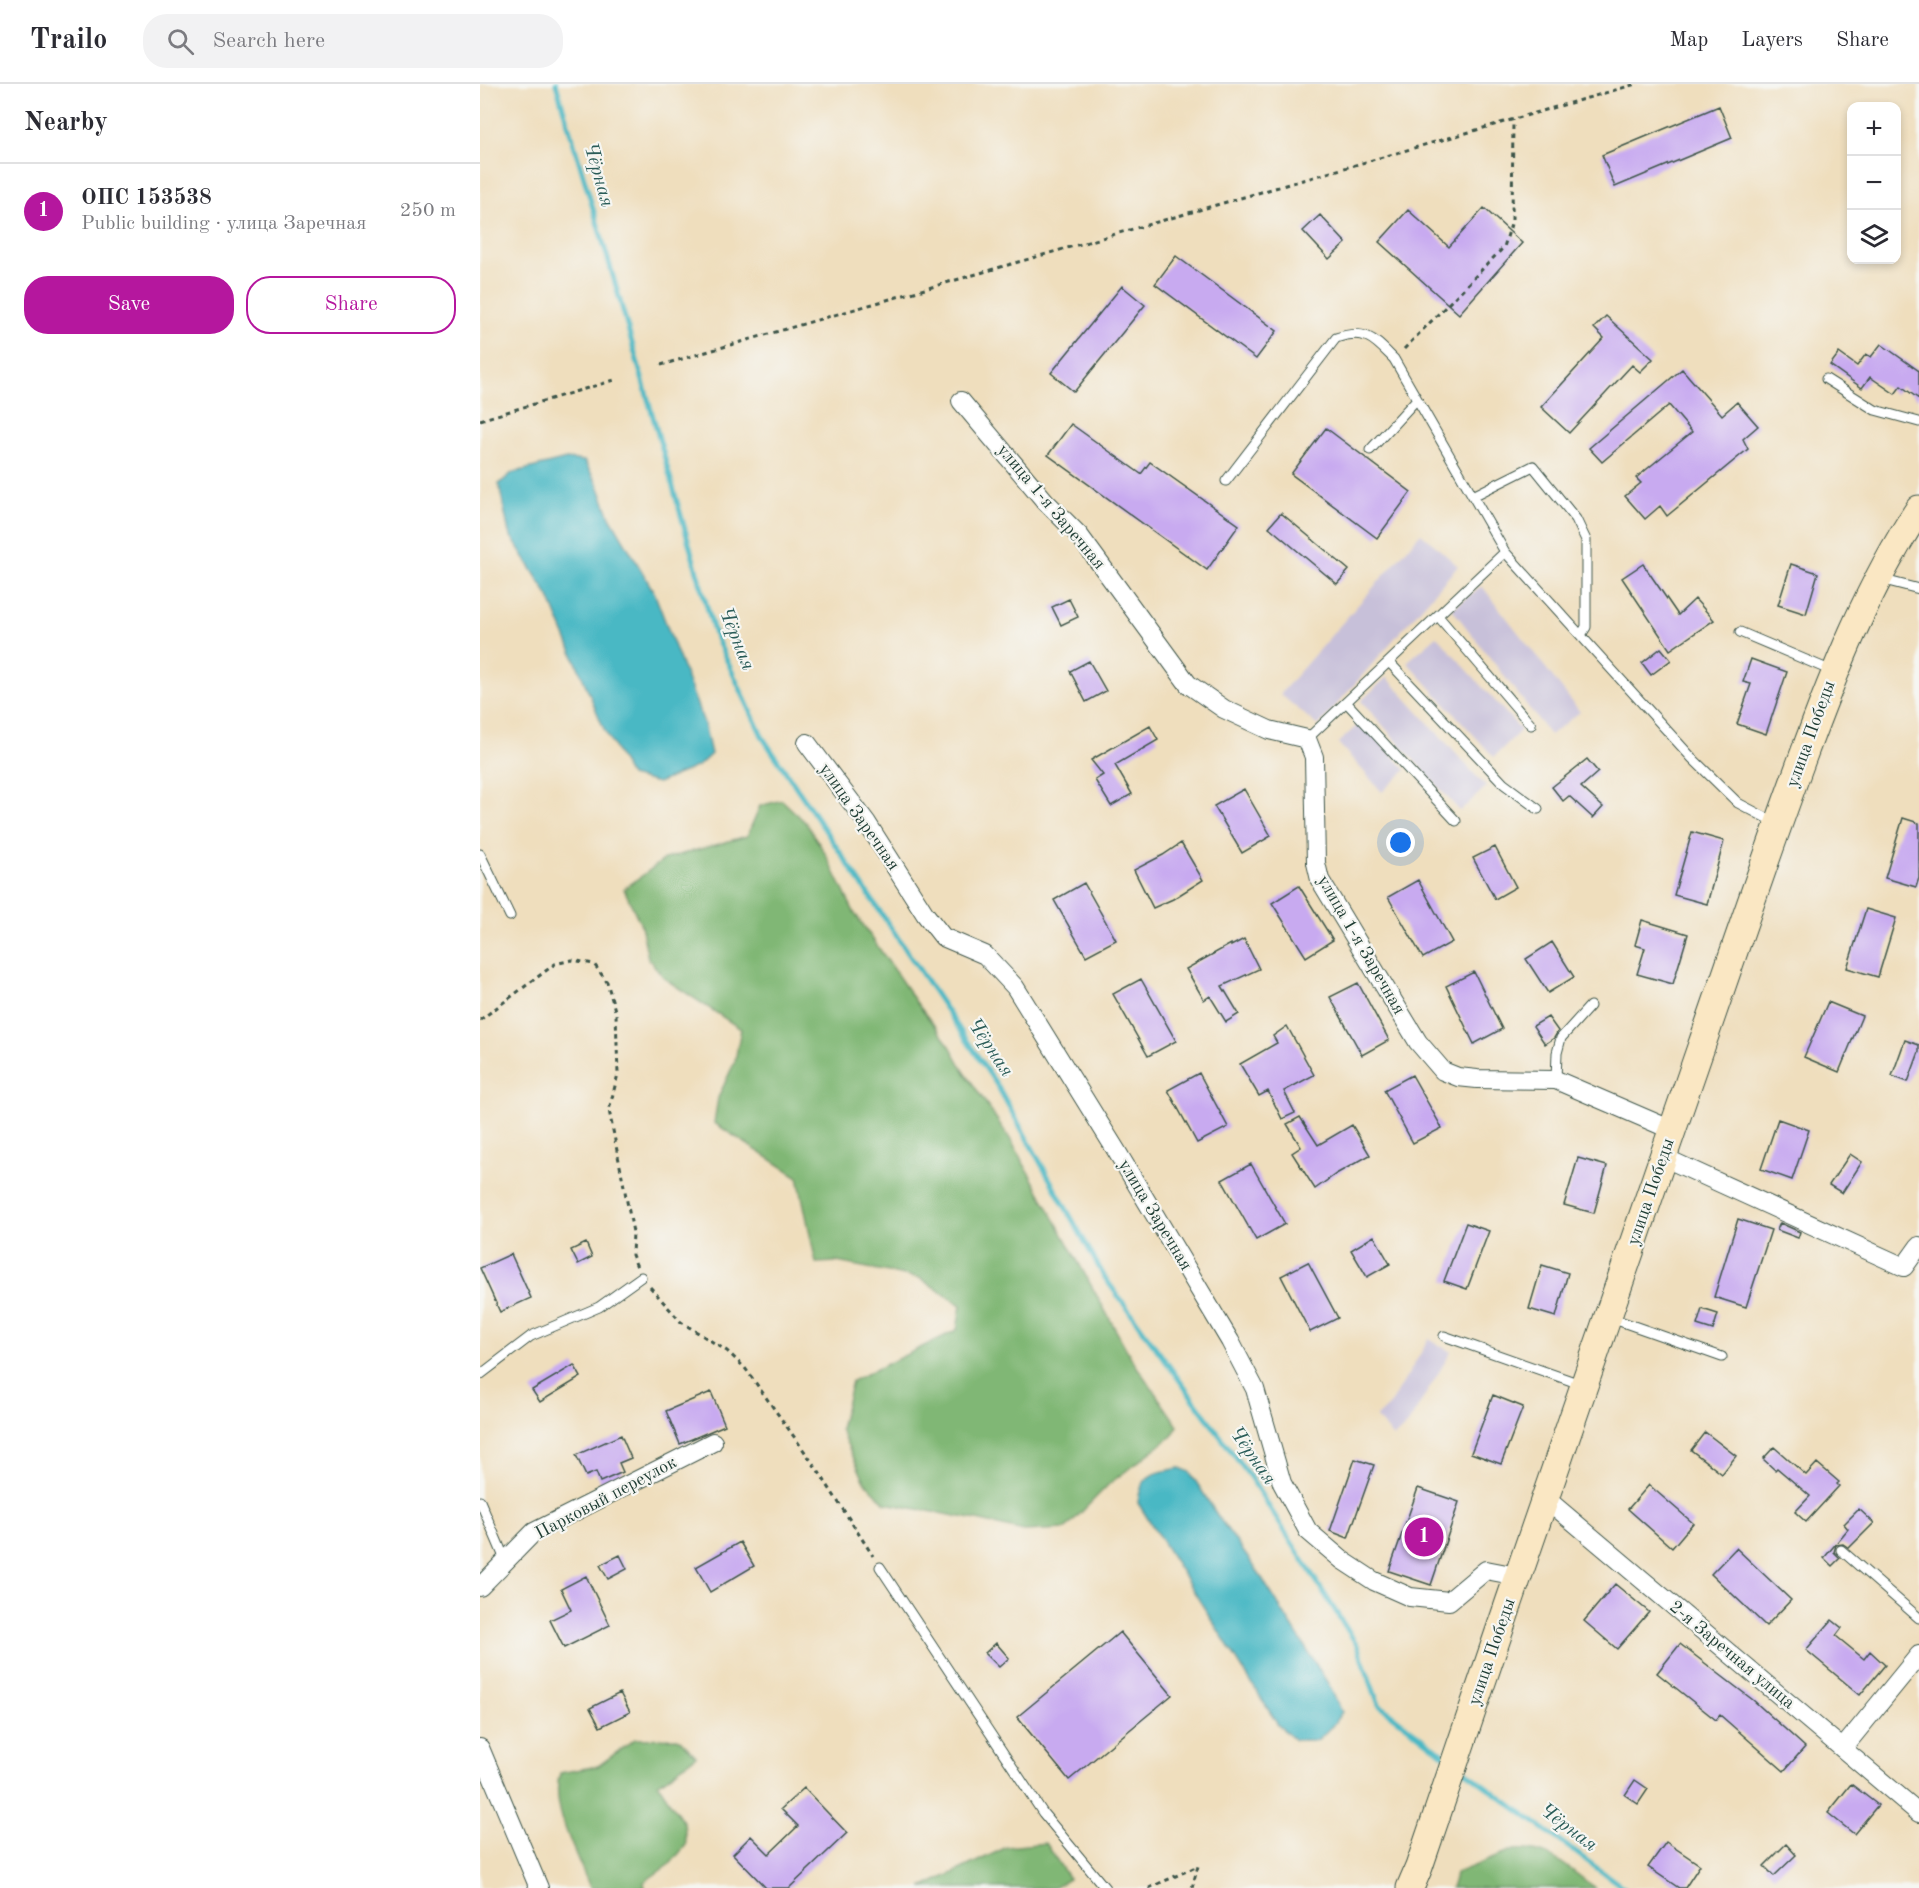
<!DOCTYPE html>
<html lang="en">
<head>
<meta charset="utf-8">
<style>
	body { margin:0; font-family:"Old Standard TT",serif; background:#f2f2f3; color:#2b2b33 }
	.controls { position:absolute; right:18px; top:18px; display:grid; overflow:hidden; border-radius:12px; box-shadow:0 3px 9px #0003 }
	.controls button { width:54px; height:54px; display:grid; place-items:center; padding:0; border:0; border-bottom:2px solid #e1e1e2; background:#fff; color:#2b2b33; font:30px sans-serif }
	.you { position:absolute; left:921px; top:759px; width:21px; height:21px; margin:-15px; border:4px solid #fff; border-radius:50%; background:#1a73e8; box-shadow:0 0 0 9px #1a73e833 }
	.badge { display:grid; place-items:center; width:39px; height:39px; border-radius:50%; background:#b5179e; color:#fff; font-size:20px; font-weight:700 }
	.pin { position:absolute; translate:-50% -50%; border:3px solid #fff; box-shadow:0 2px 6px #0006 }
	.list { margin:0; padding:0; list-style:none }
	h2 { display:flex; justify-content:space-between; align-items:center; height:78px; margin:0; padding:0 24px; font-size:26px }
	h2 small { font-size:20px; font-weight:400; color:#7c7c81 }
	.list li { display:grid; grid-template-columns:39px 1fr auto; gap:18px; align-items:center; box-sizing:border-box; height:96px; padding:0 24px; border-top:2px solid #e1e1e2 }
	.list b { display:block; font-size:22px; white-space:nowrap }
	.list p { margin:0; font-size:20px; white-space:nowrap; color:#7c7c81 }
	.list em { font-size:20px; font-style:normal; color:#7c7c81 }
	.actions { display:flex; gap:12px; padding:18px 24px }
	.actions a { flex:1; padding:14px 0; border:2px solid #b5179e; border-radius:24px; text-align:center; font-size:21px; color:#b5179e }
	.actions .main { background:#b5179e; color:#fff }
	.icon { flex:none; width:33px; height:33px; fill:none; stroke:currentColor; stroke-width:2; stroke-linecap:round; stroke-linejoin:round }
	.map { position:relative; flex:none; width:1439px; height:1804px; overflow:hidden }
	header { display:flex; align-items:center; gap:36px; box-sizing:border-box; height:84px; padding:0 30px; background:#fff; border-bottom:2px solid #e1e1e2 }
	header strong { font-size:28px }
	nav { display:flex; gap:33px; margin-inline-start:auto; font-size:21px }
	.search { width:420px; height:54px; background:#f2f2f3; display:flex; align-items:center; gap:15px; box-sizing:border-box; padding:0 21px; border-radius:24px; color:#7c7c81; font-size:22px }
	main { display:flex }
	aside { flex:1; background:#fff }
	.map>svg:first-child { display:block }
	.industrial { fill:#c7c0d9 }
	.forest { fill:#80b774; stroke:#507a54; stroke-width:1.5 }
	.water { fill:#4ab8c4; stroke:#347a7c; stroke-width:1.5 }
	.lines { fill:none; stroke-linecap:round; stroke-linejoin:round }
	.stream { stroke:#4ab8c4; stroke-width:5 }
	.building { fill:#c8aaf0 }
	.lane-casing { stroke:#3e5549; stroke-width:11 }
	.street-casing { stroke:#3e5549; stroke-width:20 }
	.secondary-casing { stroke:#3e5549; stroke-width:29 }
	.path { stroke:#3e5549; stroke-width:3; stroke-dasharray:4.5 4.5; stroke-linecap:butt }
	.lane { stroke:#fff; stroke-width:9 }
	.street { stroke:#fff; stroke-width:18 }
	.secondary { stroke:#fae7c3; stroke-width:27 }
	.labels { text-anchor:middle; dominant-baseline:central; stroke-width:4.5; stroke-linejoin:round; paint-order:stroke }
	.street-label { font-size:18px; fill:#1f3d34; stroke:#f6f6f2 }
	.water-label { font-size:20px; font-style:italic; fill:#2a5c58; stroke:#f6f6f2 }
</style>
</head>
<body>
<header>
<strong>Trailo</strong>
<div class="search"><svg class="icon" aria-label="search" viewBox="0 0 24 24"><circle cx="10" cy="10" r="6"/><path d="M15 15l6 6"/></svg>Search here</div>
<nav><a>Map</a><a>Layers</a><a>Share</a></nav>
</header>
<main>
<aside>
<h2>Nearby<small></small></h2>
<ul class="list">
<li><span class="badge">1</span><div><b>ОПС 153538</b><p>Public building · улица Заречная</p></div><em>250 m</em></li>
</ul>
<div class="actions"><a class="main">Save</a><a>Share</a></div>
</aside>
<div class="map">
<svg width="1439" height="1804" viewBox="0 0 1439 1804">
	<rect width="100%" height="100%" fill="#f6f6f2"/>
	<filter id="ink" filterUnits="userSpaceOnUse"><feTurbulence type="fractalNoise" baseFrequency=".0167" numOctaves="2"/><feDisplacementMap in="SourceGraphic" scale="12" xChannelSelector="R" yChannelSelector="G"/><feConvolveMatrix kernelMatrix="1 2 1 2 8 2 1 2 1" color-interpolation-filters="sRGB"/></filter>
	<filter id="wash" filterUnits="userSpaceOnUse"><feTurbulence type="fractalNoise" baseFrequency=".008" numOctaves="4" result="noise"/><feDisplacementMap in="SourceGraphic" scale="24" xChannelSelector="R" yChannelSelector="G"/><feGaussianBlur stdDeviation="1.35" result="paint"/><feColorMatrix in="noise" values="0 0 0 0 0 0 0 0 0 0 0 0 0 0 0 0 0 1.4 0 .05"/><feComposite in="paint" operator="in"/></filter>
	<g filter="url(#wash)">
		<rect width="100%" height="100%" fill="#efdebd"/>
		<path class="industrial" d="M941,449L978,482L838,642L800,610Z
			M1002,502L1100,628L1070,651L972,525Z
			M957,552L1041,646L1014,673L927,578Z
			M907,593L1006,703L980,727L881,617Z
			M881,638L926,686L902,708L858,659Z
			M949,1255L971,1268L928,1340L914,1353L896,1334L910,1321Z"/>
		<path class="forest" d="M302,716L326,739L345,769L374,828L436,918L470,962L484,987L530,1055L653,1277L698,1342L692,1352L629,1400L585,1445L544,1447L497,1436L405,1419L385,1398L360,1345L372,1297L477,1246L481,1221L440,1194L357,1178L336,1179L318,1093L234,1039L238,1014L255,977L261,945L185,895L168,874L161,841L144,805L185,775L267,752L280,722Z
			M198,1654L216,1672L178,1700L204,1739L206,1761L191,1779L164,1798L165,1804H110C98,1772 69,1723 80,1689L118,1682L155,1655Z
			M566,1759L589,1795L573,1804H442L527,1763Z
			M1034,1766C1071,1764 1087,1783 1115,1804H971L976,1789Z"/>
		<path class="water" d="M86,375L104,377L118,401L130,433L174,508L224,639L231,670L218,682L178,699L150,692L124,645L69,513L29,449L19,400L32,389Z
			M700,1384L710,1388L739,1434L776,1485L849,1601L862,1628L852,1642L837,1656H815L798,1641L658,1419C661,1389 673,1389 700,1384Z"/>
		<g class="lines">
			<path class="stream" d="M76,0L131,185L235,551L283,654L517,1001L625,1194L770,1393L877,1561L899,1621L967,1673
				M981,1684L1144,1804"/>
		</g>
		<g id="blocks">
			<path class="building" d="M1239,22L1252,54L1135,103L1122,71Z
				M1004,124L1042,159L979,230L899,158L928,126L969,163Z
				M840,131L866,159L849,175L823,147Z
				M696,172L797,247L776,275L675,200Z
				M642,202L665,221L594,308L571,289Z
				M1126,232L1173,275L1160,288L1152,281L1089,349L1061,323L1124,254L1114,244Z
				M1401,260L1439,287V315L1421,302L1415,310L1390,293L1382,304L1350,281L1359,269L1377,282L1386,270L1391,273Z
				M1202,285L1242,331L1257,318L1278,342L1263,355L1268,365L1187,432L1180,422L1165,435L1145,412L1161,399L1156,394L1212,348L1189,321L1122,378L1109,364Z
				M591,340L661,390L670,378L759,441L727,486L568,371Z
				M846,344L931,408L897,454L811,390Z
				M801,429L869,486L857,500L789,443Z
				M1163,480L1198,531L1215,515L1234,536L1190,566L1142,494Z
				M1311,480L1338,489L1326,530L1298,521Z
				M589,515L598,533L581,541L572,523Z
				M1181,564L1191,576L1171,591L1162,579Z
				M1271,575L1307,588L1286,650L1257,640L1271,600L1263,598Z
				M609,577L626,607L606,618L590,587Z
				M670,642L678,656L635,681L652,710L631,722L615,696L623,691L611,676Z
				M1107,675L1118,688L1101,703L1123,723L1113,734L1089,712L1083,717L1072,703Z
				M764,705L791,752L762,769L734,722Z
				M1423,734L1439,739V794L1436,803L1405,794Z
				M1212,748L1244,757L1227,820L1194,811Z
				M701,759L723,796L693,815L673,824L654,786L683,771Z
				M1015,763L1036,803L1015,815L993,774Z
				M938,796L972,858L943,874L908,813Z
				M604,799L636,856L606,872L574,816Z
				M819,802L853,856L826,873L792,819Z
				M1386,825L1416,834L1398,893L1367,884Z
				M1162,836L1208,850L1193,900L1157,890L1165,864L1155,861Z
				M764,855L779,885L742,902L759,930L746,938L730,912L724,916L706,885L751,860V862Z
				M1072,858L1094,893L1068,909L1046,875Z
				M994,888L1022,945L994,960L966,902Z
				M661,895L696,957L668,972L633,910Z
				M878,899L909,956L882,971L850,913Z
				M1348,918L1382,932L1359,988L1324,973Z
				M1068,933L1078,947L1074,954L1065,960L1053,942Z
				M807,942L834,991L804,1007L815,1029L802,1035L788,1007L779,1012L760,980L797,959L793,952Z
				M1425,956L1439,961V968L1428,998L1412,992Z
				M719,989L748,1043L717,1059L688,1006Z
				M932,991L962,1044L933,1059L904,1006Z
				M820,1033L838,1061L872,1041L890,1071L856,1090L835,1105L812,1069L821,1063L807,1040Z
				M1298,1035L1329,1046L1312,1096L1281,1085Z
				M1370,1070L1382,1078L1362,1109L1349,1101Z
				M1098,1074L1127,1082L1114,1129L1084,1121Z
				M771,1080L805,1140L776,1156L742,1096Z
				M1258,1135L1291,1146L1266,1223L1234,1213Z
				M986,1139L1009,1147L987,1205L964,1197Z
				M1300,1139L1320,1148L1318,1154L1297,1146Z
				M894,1152L910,1180L887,1193L871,1166Z
				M106,1159L112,1173L98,1180L91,1166Z
				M31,1170L51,1214L20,1228L0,1184Z
				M828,1178L858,1234L830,1248L801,1192Z
				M1062,1181L1088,1189L1076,1233L1049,1225Z
				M1222,1225L1238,1230L1233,1246L1217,1241Z
				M94,1281L101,1293L60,1318L52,1306Z
				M231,1308L245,1341L200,1360L186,1327Z
				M1013,1311L1043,1323L1021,1380L991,1369Z
				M1225,1348L1256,1372L1242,1390L1211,1366Z
				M141,1351L151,1374L139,1379L143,1388L120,1398L116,1388L106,1392L96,1371Z
				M1294,1363L1326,1391L1337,1379L1359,1398L1357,1400L1359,1402L1326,1438L1315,1428L1330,1412L1297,1384L1295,1386L1283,1375Z
				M875,1375L894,1381L868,1454L850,1447Z
				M1169,1401L1213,1439L1192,1464L1148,1425Z
				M938,1404L979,1418L951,1501L909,1487Z
				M1379,1425L1394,1439L1369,1464L1363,1460L1356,1461L1354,1468L1360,1474L1352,1482L1344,1474L1368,1445L1364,1440Z
				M260,1458L274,1482L230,1508L216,1483Z
				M1256,1464L1311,1516L1286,1542L1231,1490Z
				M140,1471L147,1485L128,1495L120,1481Z
				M106,1492L130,1541L84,1564L70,1536L91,1526L81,1505Z
				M1135,1500L1169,1528L1137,1565L1104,1537Z
				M1352,1536L1362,1544L1356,1552L1384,1575L1390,1567L1405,1581L1380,1611L1326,1566Z
				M640,1548L692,1611L589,1696L537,1633Z
				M516,1559L529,1574L519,1583L505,1569Z
				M1200,1560L1273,1616L1325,1663L1304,1687L1240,1631L1236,1636L1177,1589Z
				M140,1609L150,1628L120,1643L110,1624Z
				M1155,1696L1168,1705L1158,1720L1145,1711Z
				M1371,1700L1398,1721L1374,1750L1348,1729Z
				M324,1704L367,1749L309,1804H286L253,1770L271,1752L289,1770L318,1742L301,1725Z
				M1186,1758L1220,1781L1205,1804H1199L1168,1783Z
				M1306,1760L1316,1771L1294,1792L1284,1782Z"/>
		</g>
	</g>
	<g filter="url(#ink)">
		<use href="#blocks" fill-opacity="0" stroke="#3e5549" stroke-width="1.5"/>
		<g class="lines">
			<defs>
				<path id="lane" d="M1346,295L1395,326L1439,338
					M890,366L937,315
					M746,397L856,254C886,244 894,255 914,275L1025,468L1212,674L1258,719L1296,739
					M993,412L1053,382L1096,435L1106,456V543L1101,551
					M1400,495L1439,505
					M958,532L1051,641
					M1260,548L1352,587
					M909,578L1024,700L1058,725
					M866,618L976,737
					M827,655L1025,468
					M0,770L30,832
					M1076,996L1077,969L1081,954L1110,922
					M1131,1234L1242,1273
					M964,1252L1103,1301
					M0,1291L51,1252L119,1223L161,1193
					M0,1417L26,1478
					M1361,1466L1439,1534
					M400,1483L563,1729L625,1804"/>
				<path id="street" d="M481,317L565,417L599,451L708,600L744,625L789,646L827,655L834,673L836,779L840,796L938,958L963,987L978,993L997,995L1076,996L1192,1046
					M327,659L387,739L445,830L463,853L505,871L535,903L636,1066L750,1257L775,1305L802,1399L828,1447L862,1476L894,1497L930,1513L969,1517L1006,1486L1037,1492
					M1183,1073L1424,1183L1439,1162
					M1064,1413L1439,1729
					M0,1503L54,1448L233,1358
					M0,1664L59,1804
					M1363,1664L1439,1571"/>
				<path id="secondary" d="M930,1804L939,1783C1031,1509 1127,1237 1221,963C1254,867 1287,770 1322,675C1354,588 1388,502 1439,425"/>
			</defs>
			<use href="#lane" class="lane-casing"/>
			<use href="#street" class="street-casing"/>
			<use href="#secondary" class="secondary-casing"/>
			<path class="path" d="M924,265L1024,163L1032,137L1033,36
				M181,281L1156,0
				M0,336L138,295
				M0,936L75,880L92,876L114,880L127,898L136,930L138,990L129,1026L153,1148L152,1171L157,1183
				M170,1203L201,1238L247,1267L265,1284L337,1385L393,1472
				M669,1804L718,1782L712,1804"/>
			<use href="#lane" class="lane"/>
			<use href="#street" class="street"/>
			<use href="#secondary" class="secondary"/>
		</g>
	</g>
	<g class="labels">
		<g class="street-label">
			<text transform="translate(571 423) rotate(50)">улица 1-я Заречная</text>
			<text transform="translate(1331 650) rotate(-70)">улица Победы</text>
			<text transform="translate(379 733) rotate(55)">улица Заречная</text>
			<text transform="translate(881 861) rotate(60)">улица 1-я Заречная</text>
			<text transform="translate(1171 1108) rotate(-71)">улица Победы</text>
			<text transform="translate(675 1131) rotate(59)">улица Заречная</text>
			<text transform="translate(126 1414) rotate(-28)">Парковый переулок</text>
			<text transform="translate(1012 1568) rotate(-71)">улица Победы</text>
			<text transform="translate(1252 1571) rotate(40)">2-я Заречная улица</text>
		</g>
		<g class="water-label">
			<text transform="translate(118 91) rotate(74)">Чёрная</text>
			<text transform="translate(256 555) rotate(68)">Чёрная</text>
			<text transform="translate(510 964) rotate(56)">Чёрная</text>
			<text transform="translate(772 1372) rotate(55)">Чёрная</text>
			<text transform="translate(1088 1744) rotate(37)">Чёрная</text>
		</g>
	</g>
</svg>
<div class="controls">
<button>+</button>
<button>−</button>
<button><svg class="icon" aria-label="layers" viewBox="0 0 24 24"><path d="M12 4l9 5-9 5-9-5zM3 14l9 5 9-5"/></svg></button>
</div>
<div class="you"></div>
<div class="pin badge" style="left:944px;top:1453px">1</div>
</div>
</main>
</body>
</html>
